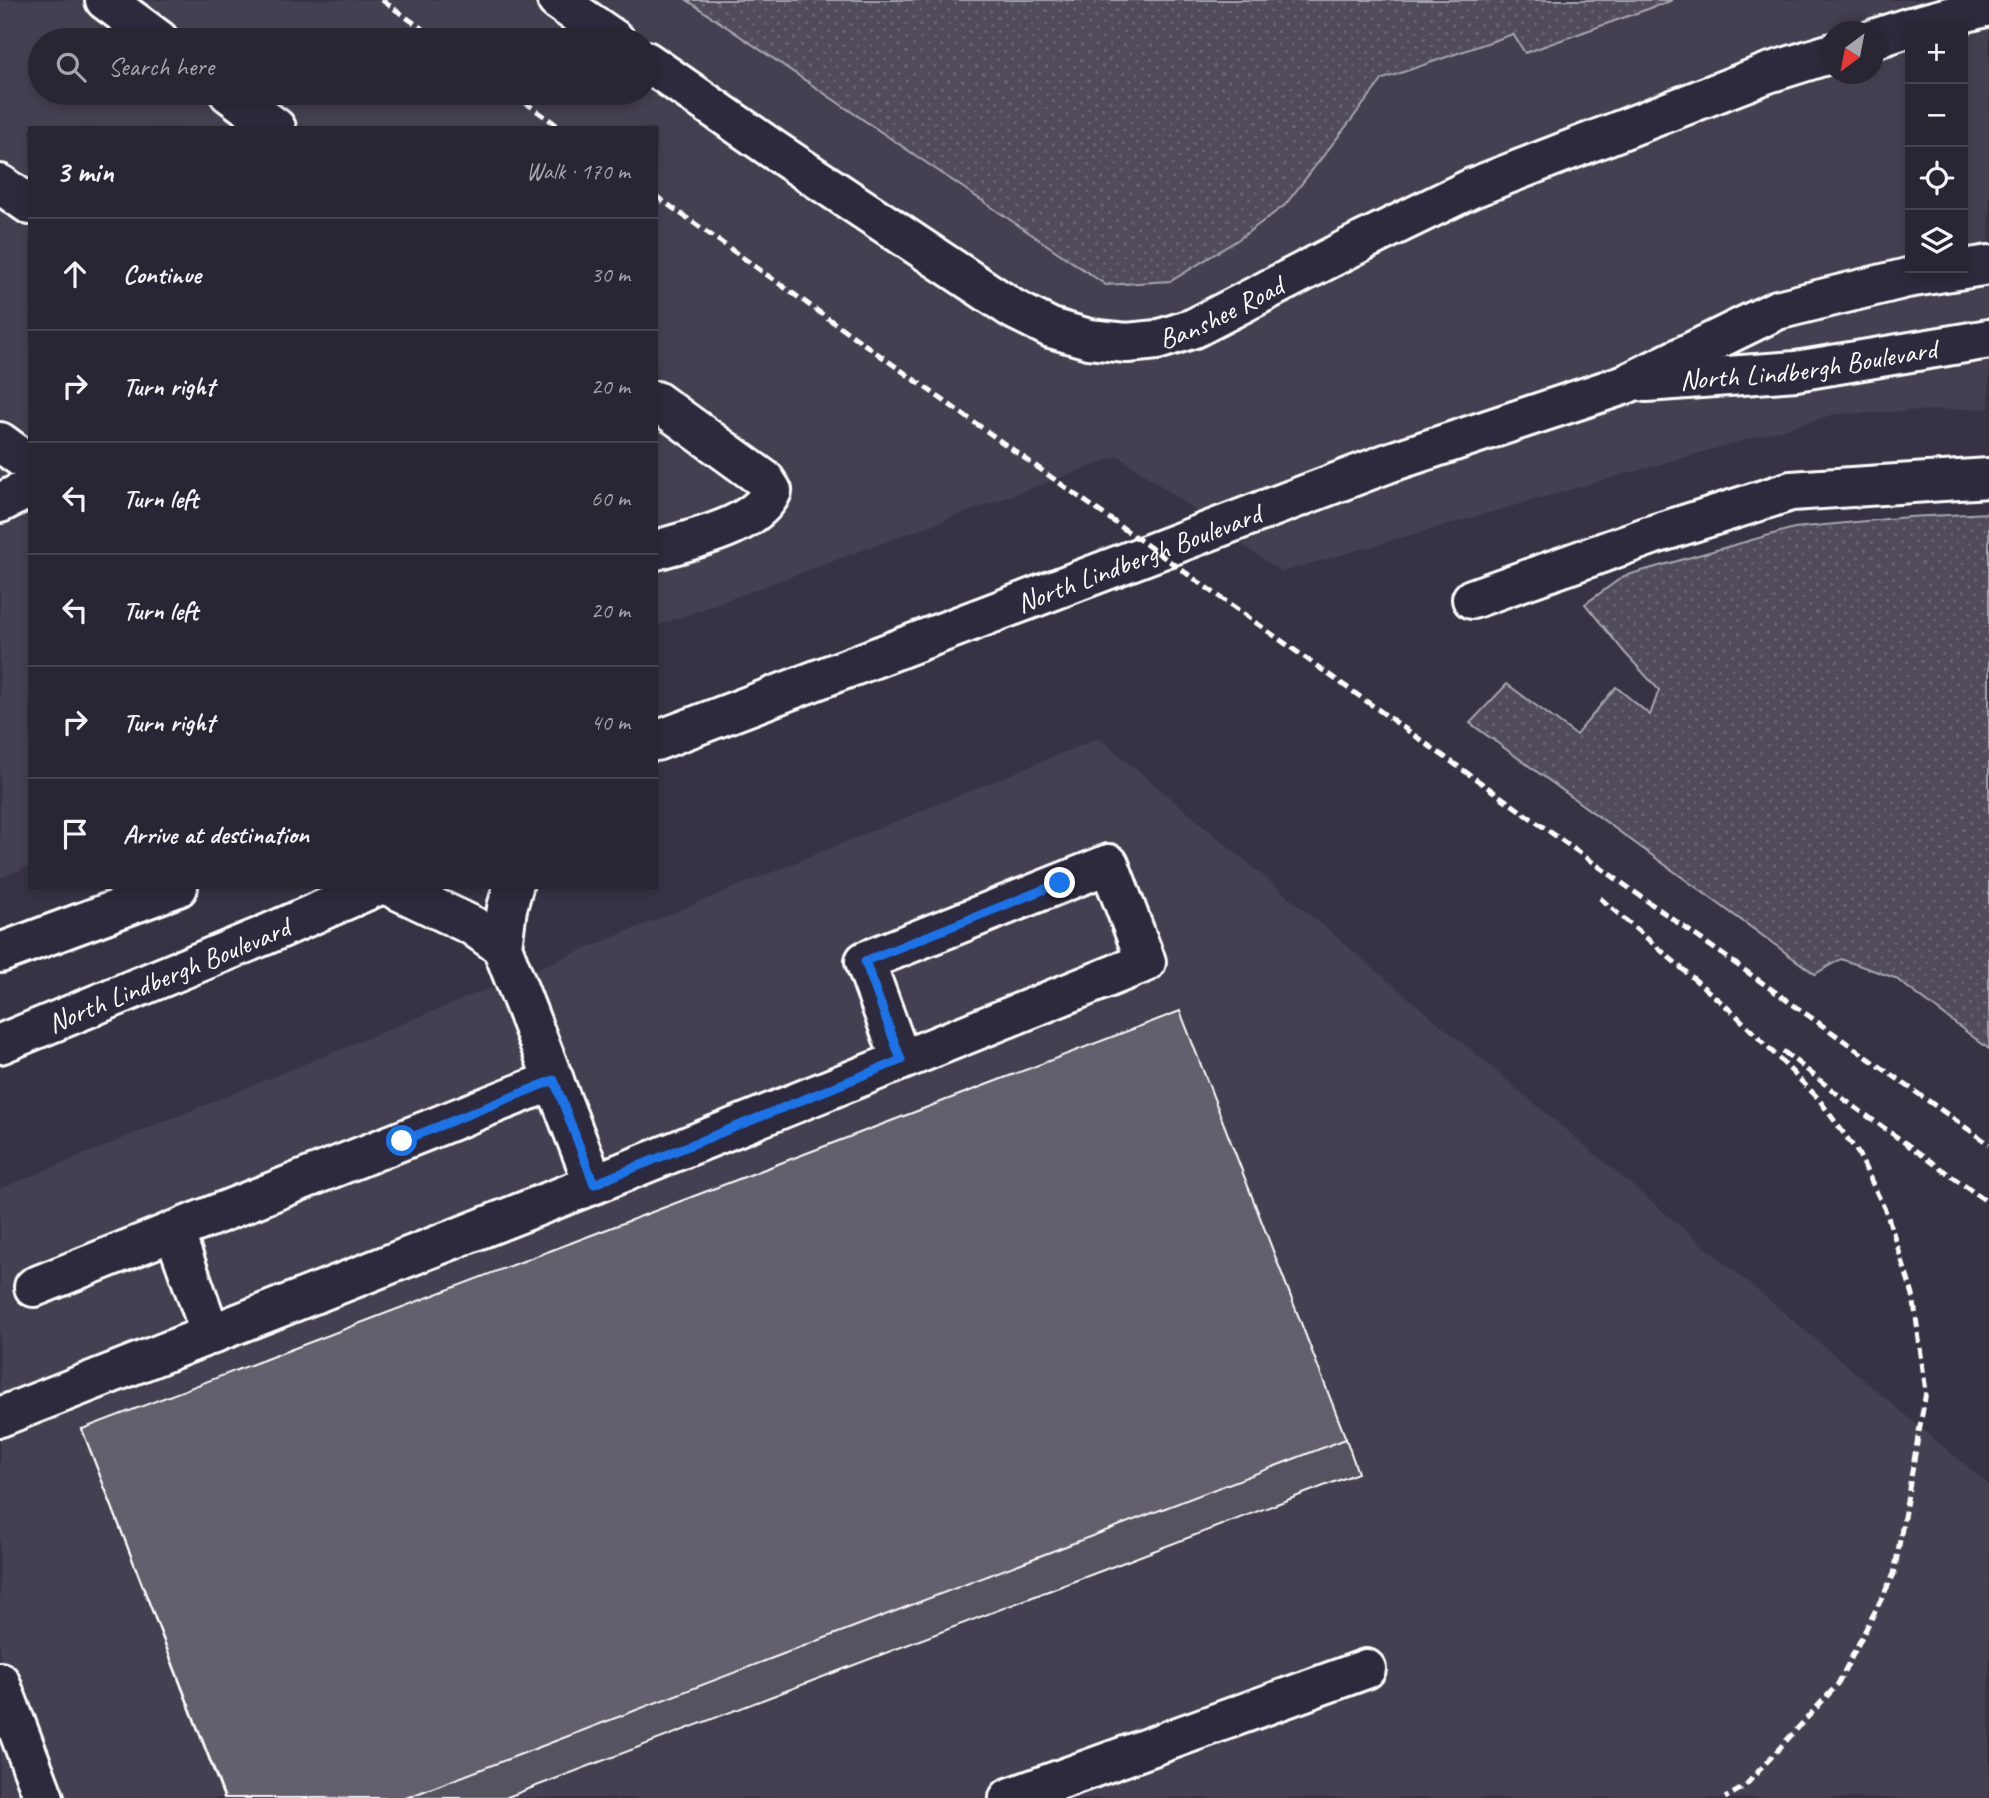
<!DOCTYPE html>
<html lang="en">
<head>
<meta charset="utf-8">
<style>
	body { margin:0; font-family:Caveat,sans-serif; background:#312e3c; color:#f1f3f6 }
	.controls { position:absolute; right:21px; top:21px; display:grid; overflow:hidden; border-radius:0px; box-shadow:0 4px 10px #0003 }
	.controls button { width:63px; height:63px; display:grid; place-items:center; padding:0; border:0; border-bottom:2px solid #45434f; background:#292634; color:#f1f3f6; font:35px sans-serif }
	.compass { position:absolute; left:1821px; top:21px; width:63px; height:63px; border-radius:50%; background:#292634; box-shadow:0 4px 10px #0003; rotate:212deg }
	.stop { position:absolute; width:21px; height:21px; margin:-16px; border:5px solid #1a73e8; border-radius:50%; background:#fff }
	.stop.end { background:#1a73e8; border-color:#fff; box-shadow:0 2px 7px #0008 }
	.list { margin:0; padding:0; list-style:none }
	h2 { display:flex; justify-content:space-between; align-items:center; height:91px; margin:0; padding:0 28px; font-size:30px }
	h2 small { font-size:23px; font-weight:400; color:#a5a5ac }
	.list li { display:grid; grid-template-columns:46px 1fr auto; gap:21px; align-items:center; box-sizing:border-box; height:112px; padding:0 28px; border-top:2px solid #45434f }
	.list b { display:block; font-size:26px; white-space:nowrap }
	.list em { font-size:23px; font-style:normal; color:#a5a5ac }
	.icon { flex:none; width:38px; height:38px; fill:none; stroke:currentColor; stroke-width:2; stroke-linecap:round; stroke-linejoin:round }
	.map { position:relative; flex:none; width:1989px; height:1798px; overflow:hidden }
	.search { position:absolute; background:#292634; box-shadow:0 4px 10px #0003; left:28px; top:28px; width:630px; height:77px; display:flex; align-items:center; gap:18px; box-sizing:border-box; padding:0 24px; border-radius:38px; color:#a5a5ac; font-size:26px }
	.panel { position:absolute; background:#292634; box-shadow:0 4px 10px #0003; left:28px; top:126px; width:630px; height:763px; border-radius:0px }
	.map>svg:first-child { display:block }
	.built { fill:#444051; fill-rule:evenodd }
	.grass { fill:url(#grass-dots); stroke:#a8a6ae; stroke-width:2 }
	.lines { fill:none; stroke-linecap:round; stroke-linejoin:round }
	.minor-casing { stroke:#fff; stroke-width:44 }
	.highway-casing { stroke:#fff; stroke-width:44 }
	.minor { stroke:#2f2a3d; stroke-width:38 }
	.highway { stroke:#2f2a3d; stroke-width:38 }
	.rail { stroke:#fff; stroke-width:5; stroke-dasharray:10 5; stroke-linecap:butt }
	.wall { fill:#55525e; stroke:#fff; stroke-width:2 }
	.building { fill:#635f6d; stroke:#fff; stroke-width:2 }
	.route { stroke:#1a73e8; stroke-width:9 }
	.labels { text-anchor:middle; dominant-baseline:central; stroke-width:7; stroke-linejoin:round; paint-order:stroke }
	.street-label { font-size:28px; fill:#fff; stroke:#2f2a3d }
</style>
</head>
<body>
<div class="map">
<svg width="1989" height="1798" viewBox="0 0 1989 1798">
	<defs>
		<pattern id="grass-dots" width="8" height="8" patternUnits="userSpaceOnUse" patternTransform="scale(1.75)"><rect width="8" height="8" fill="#514c5c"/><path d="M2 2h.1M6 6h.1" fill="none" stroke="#6b6774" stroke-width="1.8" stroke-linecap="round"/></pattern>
	</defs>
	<rect width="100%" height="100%" fill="#373345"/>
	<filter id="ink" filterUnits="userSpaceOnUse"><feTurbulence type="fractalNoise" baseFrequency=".0143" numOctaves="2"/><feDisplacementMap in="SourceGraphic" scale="14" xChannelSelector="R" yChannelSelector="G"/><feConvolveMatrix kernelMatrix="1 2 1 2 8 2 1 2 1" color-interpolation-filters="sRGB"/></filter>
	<g filter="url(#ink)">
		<path class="built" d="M0,0H1989V408L1836,414L1281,572L1119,456L656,626V128H30V866L0,878ZM1910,26H1963V268H1910ZM1832,32H1874V74H1832ZM40,40H646V93H40Z
			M1099,738L1989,1485V1798H0V1189Z"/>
		<path class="grass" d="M687,0H1673L1525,53L1513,34L1383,79L1285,205L1239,239L1171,281L1106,285Z
			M1989,513V1049L1895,978L1841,959L1815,974L1470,723L1507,684L1576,735L1616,687L1650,715L1659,690L1625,653L1585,604L1624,576L1794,528L1908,517Z"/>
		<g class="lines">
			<defs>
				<g id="minor">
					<path d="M105,0L159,40"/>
					<path d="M557,0L615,40"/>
					<path d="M1915,26L1989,6"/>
					<path d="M1874,39L1910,27"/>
					<path id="s1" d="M646,61L774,150L1013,309L1051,328L1089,339L1127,343L1157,340L1194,328L1363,241L1472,188L1768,73L1832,53"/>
					<path d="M229,93L276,128"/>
					<path d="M0,184L30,205"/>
					<path d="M656,401L765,480L772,491C756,527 692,539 656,550"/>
					<path d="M0,442L30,464"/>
					<path d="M0,503L30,488"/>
					<path d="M1472,599L1652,535L1791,491L1989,478"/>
					<path d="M391,887L473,926L502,947"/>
					<path d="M513,887L507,908L502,947L594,1184L1146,962L1109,864L865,961L901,1060"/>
					<path d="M34,1287L174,1231"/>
					<path d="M211,1335L174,1231L554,1080"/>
					<path d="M0,1417L594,1184"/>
					<path d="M0,1682L44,1798"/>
					<path d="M1009,1798L1366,1669"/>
				</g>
				<g id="highway">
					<path id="s2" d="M1646,382L1796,371L1989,339"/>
					<path id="s3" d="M656,741L1391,462L1626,384L1777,310L1907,278L1989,265"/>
					<path d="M0,953L178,887"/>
					<path id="s4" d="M0,1044L263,936L375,887"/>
				</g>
			</defs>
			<use href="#minor" class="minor-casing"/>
			<use href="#highway" class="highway-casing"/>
			<use href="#minor" class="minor"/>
			<use href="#highway" class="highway"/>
			<path class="rail" d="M382,0L438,40
				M512,93L561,128
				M656,196L1989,1144
				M1600,898L1736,1015L1818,1098L1858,1153L1887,1214L1913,1295L1926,1392L1894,1574L1838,1684L1744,1787L1725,1798
				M1783,1051L1845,1100L1989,1203"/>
		</g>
		<path class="wall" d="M82,1429L1346,1439L1358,1473L505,1798H224Z"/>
		<path class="building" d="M1180,1011L1346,1439L406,1798H225L82,1429Z"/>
	</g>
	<g class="lines" filter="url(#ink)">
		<path class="route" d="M402,1141L554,1080L594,1184L901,1060L865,961L1060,883"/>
	</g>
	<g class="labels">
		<g class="street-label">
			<text stroke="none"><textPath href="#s1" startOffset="663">Banshee Road</textPath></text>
			<text stroke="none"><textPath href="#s2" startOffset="163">North Lindbergh Boulevard</textPath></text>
			<text stroke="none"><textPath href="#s3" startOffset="516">North Lindbergh Boulevard</textPath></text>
			<text stroke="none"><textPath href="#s4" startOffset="182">North Lindbergh Boulevard</textPath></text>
		</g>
	</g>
</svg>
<div class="controls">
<button>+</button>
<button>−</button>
<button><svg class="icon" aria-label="locate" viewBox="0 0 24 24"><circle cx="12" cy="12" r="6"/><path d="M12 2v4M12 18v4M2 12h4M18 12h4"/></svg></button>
<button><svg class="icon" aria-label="layers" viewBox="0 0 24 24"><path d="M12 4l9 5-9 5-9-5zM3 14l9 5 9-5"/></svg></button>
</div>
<svg class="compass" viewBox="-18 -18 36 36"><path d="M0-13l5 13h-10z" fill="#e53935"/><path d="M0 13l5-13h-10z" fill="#a5a5ac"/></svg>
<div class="stop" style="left:402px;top:1141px"></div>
<div class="stop end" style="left:1060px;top:883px"></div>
<div class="search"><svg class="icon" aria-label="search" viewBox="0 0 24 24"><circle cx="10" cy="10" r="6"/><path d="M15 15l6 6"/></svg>Search here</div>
<section class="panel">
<h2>3 min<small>Walk · 170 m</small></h2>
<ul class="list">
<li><svg class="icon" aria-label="ahead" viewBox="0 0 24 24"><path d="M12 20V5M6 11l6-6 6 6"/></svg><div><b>Continue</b></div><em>30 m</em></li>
<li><svg class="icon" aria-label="right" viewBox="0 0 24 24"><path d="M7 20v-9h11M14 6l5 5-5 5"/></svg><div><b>Turn right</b></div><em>20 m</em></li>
<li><svg class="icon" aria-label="left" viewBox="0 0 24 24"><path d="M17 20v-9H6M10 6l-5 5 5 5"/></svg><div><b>Turn left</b></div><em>60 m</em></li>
<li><svg class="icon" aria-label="left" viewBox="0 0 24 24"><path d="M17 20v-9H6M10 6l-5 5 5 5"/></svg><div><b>Turn left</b></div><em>20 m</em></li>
<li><svg class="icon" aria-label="right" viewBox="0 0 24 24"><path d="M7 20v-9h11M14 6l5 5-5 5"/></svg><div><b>Turn right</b></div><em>40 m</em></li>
<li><svg class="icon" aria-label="arrive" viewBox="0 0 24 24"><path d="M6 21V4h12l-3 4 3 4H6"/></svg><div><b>Arrive at destination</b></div></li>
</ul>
</section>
</div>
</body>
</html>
